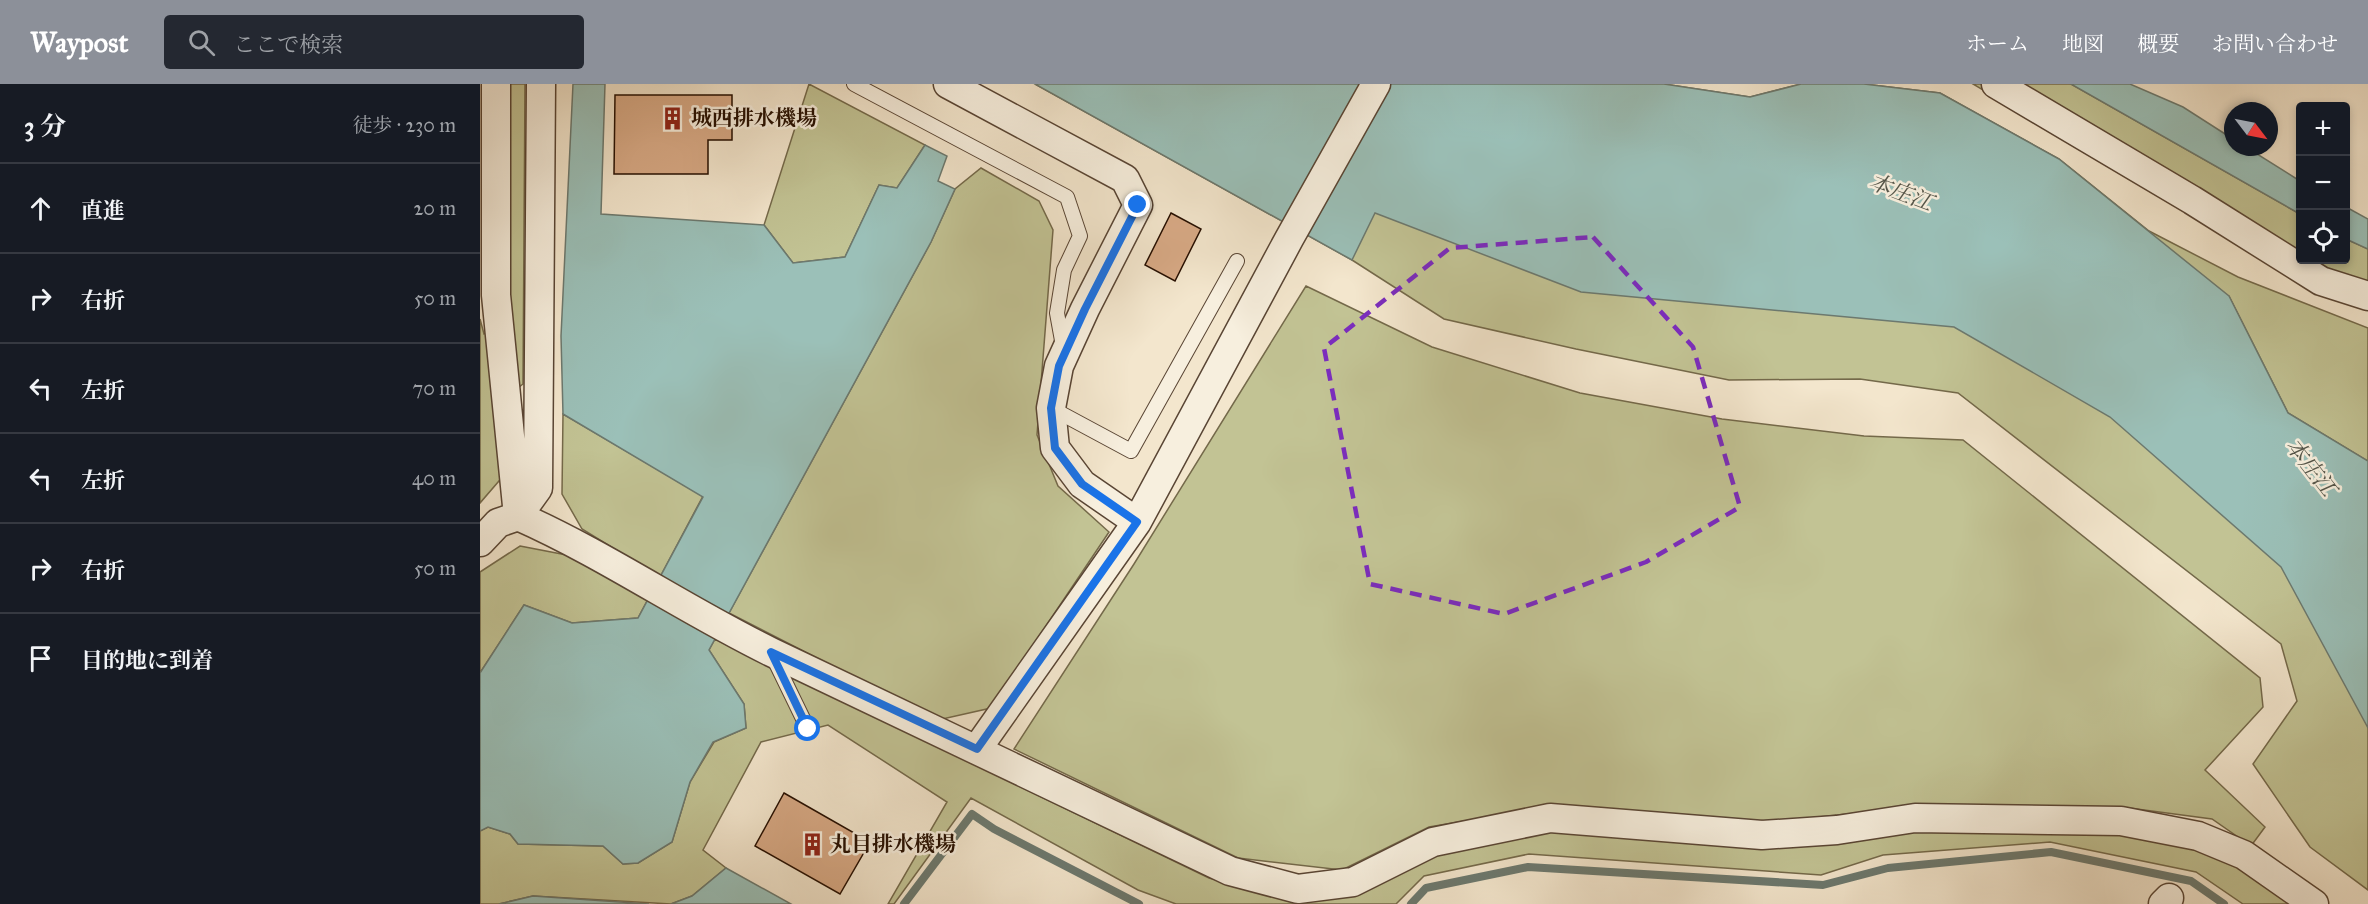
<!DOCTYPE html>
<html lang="ja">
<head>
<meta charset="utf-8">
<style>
	body { margin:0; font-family:"IM FELL Great Primer","Noto Serif JP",serif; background:#242831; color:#f1f3f6 }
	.controls { position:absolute; right:18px; top:18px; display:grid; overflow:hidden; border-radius:6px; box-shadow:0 3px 9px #0003 }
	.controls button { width:54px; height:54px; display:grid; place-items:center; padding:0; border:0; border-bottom:2px solid #363941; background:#171b24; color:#f1f3f6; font:30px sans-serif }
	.compass { position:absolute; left:1744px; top:18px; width:54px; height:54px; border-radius:50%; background:#171b24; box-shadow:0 3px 9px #0003; rotate:122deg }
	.stop { position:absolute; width:18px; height:18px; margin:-14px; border:4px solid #1a73e8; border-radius:50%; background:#fff }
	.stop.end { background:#1a73e8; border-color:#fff; box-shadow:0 2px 6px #0008 }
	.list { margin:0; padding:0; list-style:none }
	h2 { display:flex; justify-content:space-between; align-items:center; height:78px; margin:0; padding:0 24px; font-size:26px }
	h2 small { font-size:20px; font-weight:400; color:#9ea1a6 }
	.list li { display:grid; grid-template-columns:39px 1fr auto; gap:18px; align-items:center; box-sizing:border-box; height:90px; padding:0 24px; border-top:2px solid #363941 }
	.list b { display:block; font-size:22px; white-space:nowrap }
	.list em { font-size:20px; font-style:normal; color:#9ea1a6 }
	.icon { flex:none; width:33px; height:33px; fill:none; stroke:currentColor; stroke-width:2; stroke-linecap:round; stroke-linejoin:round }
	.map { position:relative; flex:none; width:1888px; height:820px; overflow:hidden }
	header { display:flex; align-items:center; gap:36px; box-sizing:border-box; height:84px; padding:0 30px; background:#8c9099; color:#fff }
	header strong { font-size:28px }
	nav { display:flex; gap:33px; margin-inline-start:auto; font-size:21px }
	.search { width:420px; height:54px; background:#242831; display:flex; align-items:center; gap:15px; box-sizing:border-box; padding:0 21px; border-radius:6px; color:#9ea1a6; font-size:22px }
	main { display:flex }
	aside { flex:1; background:#171b24 }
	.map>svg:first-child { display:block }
	.green { fill:#c2c394; stroke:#74694a; stroke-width:1.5 }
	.water { fill:#9bc0b8; stroke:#6c796f; stroke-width:1.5 }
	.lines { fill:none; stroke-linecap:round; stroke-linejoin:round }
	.stream { stroke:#6c796f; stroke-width:8 }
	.building { fill:#d7a985; stroke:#260f01; stroke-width:1.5 }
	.service-casing { stroke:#594534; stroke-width:16 }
	.minor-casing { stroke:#594534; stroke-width:31 }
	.service { stroke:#f7efde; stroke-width:14 }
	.minor { stroke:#f7efde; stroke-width:28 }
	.route { stroke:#1a73e8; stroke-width:8 }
	.marked { fill:none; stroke:#7b2cbf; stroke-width:4.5; stroke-dasharray:12 8; stroke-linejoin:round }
	.labels { text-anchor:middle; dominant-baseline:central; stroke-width:5; stroke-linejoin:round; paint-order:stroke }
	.poi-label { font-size:21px; font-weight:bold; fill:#260f01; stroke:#f7efde; text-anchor:start }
	.water-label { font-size:22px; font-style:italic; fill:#55564a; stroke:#f7efde }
</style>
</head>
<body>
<header>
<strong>Waypost</strong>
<div class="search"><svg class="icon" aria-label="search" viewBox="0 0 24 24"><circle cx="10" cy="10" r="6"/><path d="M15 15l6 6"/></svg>ここで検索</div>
<nav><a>ホーム</a><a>地図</a><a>概要</a><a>お問い合わせ</a></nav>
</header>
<main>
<aside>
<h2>3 分<small>徒歩 · 230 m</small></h2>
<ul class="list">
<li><svg class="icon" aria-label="ahead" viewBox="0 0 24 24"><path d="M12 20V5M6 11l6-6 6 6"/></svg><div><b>直進</b></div><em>20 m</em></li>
<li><svg class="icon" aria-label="right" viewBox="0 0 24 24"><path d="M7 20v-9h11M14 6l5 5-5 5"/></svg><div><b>右折</b></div><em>50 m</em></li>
<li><svg class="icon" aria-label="left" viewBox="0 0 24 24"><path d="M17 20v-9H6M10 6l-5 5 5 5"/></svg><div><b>左折</b></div><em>70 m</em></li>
<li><svg class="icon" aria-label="left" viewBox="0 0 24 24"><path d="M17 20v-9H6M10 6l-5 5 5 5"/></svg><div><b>左折</b></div><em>40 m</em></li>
<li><svg class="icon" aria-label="right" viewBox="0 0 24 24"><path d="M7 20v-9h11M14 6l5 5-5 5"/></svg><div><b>右折</b></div><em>50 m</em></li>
<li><svg class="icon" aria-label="arrive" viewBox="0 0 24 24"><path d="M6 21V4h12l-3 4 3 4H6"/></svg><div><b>目的地に到着</b></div></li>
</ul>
</aside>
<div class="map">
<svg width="1888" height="820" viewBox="0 0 1888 820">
	<rect width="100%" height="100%" fill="#f3e6cd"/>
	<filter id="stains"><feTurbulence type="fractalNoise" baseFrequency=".00333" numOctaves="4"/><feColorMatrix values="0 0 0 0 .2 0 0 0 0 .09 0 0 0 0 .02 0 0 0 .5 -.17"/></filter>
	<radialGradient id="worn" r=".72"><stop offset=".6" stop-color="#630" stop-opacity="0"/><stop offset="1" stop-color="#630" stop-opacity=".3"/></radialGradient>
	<path class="green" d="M26,0H45L43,300L15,322L25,390L0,419V235L4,250L26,239Z
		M329,0L445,61L417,104L399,101L365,173L313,179L284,141Z
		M555,0L1342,146L1710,324L1888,590V806L1830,763L1773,680L1817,617L1801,560L1478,309L1380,295L1249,296L1096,265L964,235L872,176Z
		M1184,0L1270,13L1321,0H1384L1460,9L1579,75L1669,147L1758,193L1888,244V377L1808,329L1749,212L1259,52Z
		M1493,0H1591L1820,130V176H1866V155L1888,165V220L1748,151Z
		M501,84L559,117L573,146L557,351L578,402L629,448L511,624L458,636L249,529L451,158L475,105Z
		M826,202L952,263L1100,309L1242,335L1384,352L1483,356L1780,594L1783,623L1725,686L1785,743L1771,762L1732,735L1649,724L1443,722L1290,738L1078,721L949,743L862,786L758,774L534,665L654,480Z
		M83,330L223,412L180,493L102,445L82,410Z
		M40,462L97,473L168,515L158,534L92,539L44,521L0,589V488Z
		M235,555L729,794L814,817L956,765L1067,742L1641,745L1727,764L1817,820H1763L1716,788L1570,758L1403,771L1341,791L1049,770L944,792L916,820H696L658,806L491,714L414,820H408L467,718L348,641L281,658L223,766L246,784L212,812L191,820L53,812L19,820H0V747L8,743L30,750L38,760L123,762L143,780L158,779L192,758L210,698L234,658L266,644L264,620L229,566Z"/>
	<path class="water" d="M93,0H125L121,130L284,141L313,179L365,173L399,101L417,104L445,61L467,72L458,97L475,105L451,158L229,566L264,620L266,644L233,658L210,698L192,758L158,779L143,780L123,762L38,760L30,750L8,743L0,747V589L44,521L92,539L158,534L223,413L83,330L81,252Z
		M555,0H1184L1270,13L1321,0H1384L1460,9L1579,75L1749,212L1808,329L1888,377V644L1801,483L1630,333L1474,243L1101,208L895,129L872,176Z
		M1591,0H1650L1703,23L1753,55V63H1766L1820,97V130Z
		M1866,123L1888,135V165L1866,155Z
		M246,784L311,820H191L212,812Z
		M53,812L169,820H19Z"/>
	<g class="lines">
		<path class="stream" d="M424,820L492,730L514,745L659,820
			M931,820L946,804L1048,783L1343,801L1408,784L1571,768L1711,797L1744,820"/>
	</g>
	<path class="building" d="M135,11H252V56H228V90H134Z
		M691,129L721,145L695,197L665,181Z
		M304,709L390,758L360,810L275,762Z"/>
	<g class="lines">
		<defs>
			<path id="service" d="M374,0L587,113L600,152L584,186L577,229L583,262
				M571,324L651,367L757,177
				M293,573L328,645"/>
			<path id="minor" d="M16,0V211L38,432
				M468,0L645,95L658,121L605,225L579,282L571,324L575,364L602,400L657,438
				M1516,0L1712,116L1841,197L1888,212
				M38,432C126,471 205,526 291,568L750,787L818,805L873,798L953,758L1070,734L1282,751L1357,746L1435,734L1641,737L1718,752L1764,771L1834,820
				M0,458L18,439L38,432L58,404L61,0
				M497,665L657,438L809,155L896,0
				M1683,820L1689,814"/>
		</defs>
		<use href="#service" class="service-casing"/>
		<use href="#minor" class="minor-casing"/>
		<use href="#service" class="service"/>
		<use href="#minor" class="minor"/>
	</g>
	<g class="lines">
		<path class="route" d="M328,645L291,568L497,665L657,438L602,400L575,364L571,324L579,282L605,225L658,121"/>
	</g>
	<path class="marked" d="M1113,153L1213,263L1260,423L1166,478L1024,530L890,500L844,264L970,164Z"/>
	<defs>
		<symbol id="building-bare" viewBox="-9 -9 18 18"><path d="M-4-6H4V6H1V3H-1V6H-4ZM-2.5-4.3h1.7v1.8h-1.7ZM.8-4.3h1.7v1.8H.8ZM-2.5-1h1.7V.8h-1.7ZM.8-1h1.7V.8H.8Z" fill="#8f2418" stroke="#f7efde" stroke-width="2.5" paint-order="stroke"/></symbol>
	</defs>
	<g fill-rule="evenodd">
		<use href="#building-bare" x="176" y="18" width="33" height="33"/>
		<use href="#building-bare" x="316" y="744" width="33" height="33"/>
	</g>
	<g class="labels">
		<g class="poi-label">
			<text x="211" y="34">城西排水機場</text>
			<text x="350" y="760">丸目排水機場</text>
		</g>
		<g class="water-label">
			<text transform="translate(1421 108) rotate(21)">本庄江</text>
			<text transform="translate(1831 383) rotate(52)">本庄江</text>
		</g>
	</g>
	<rect width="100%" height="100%" filter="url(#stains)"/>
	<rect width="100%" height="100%" fill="url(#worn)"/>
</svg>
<div class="controls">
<button>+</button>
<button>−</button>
<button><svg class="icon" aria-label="locate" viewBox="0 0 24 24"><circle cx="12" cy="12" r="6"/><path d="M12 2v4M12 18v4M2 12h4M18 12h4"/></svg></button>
</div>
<svg class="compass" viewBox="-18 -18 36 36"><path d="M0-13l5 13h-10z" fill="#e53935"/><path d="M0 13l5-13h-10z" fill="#9ea1a6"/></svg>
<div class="stop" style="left:328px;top:645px"></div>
<div class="stop end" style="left:658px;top:121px"></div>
</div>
</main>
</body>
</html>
